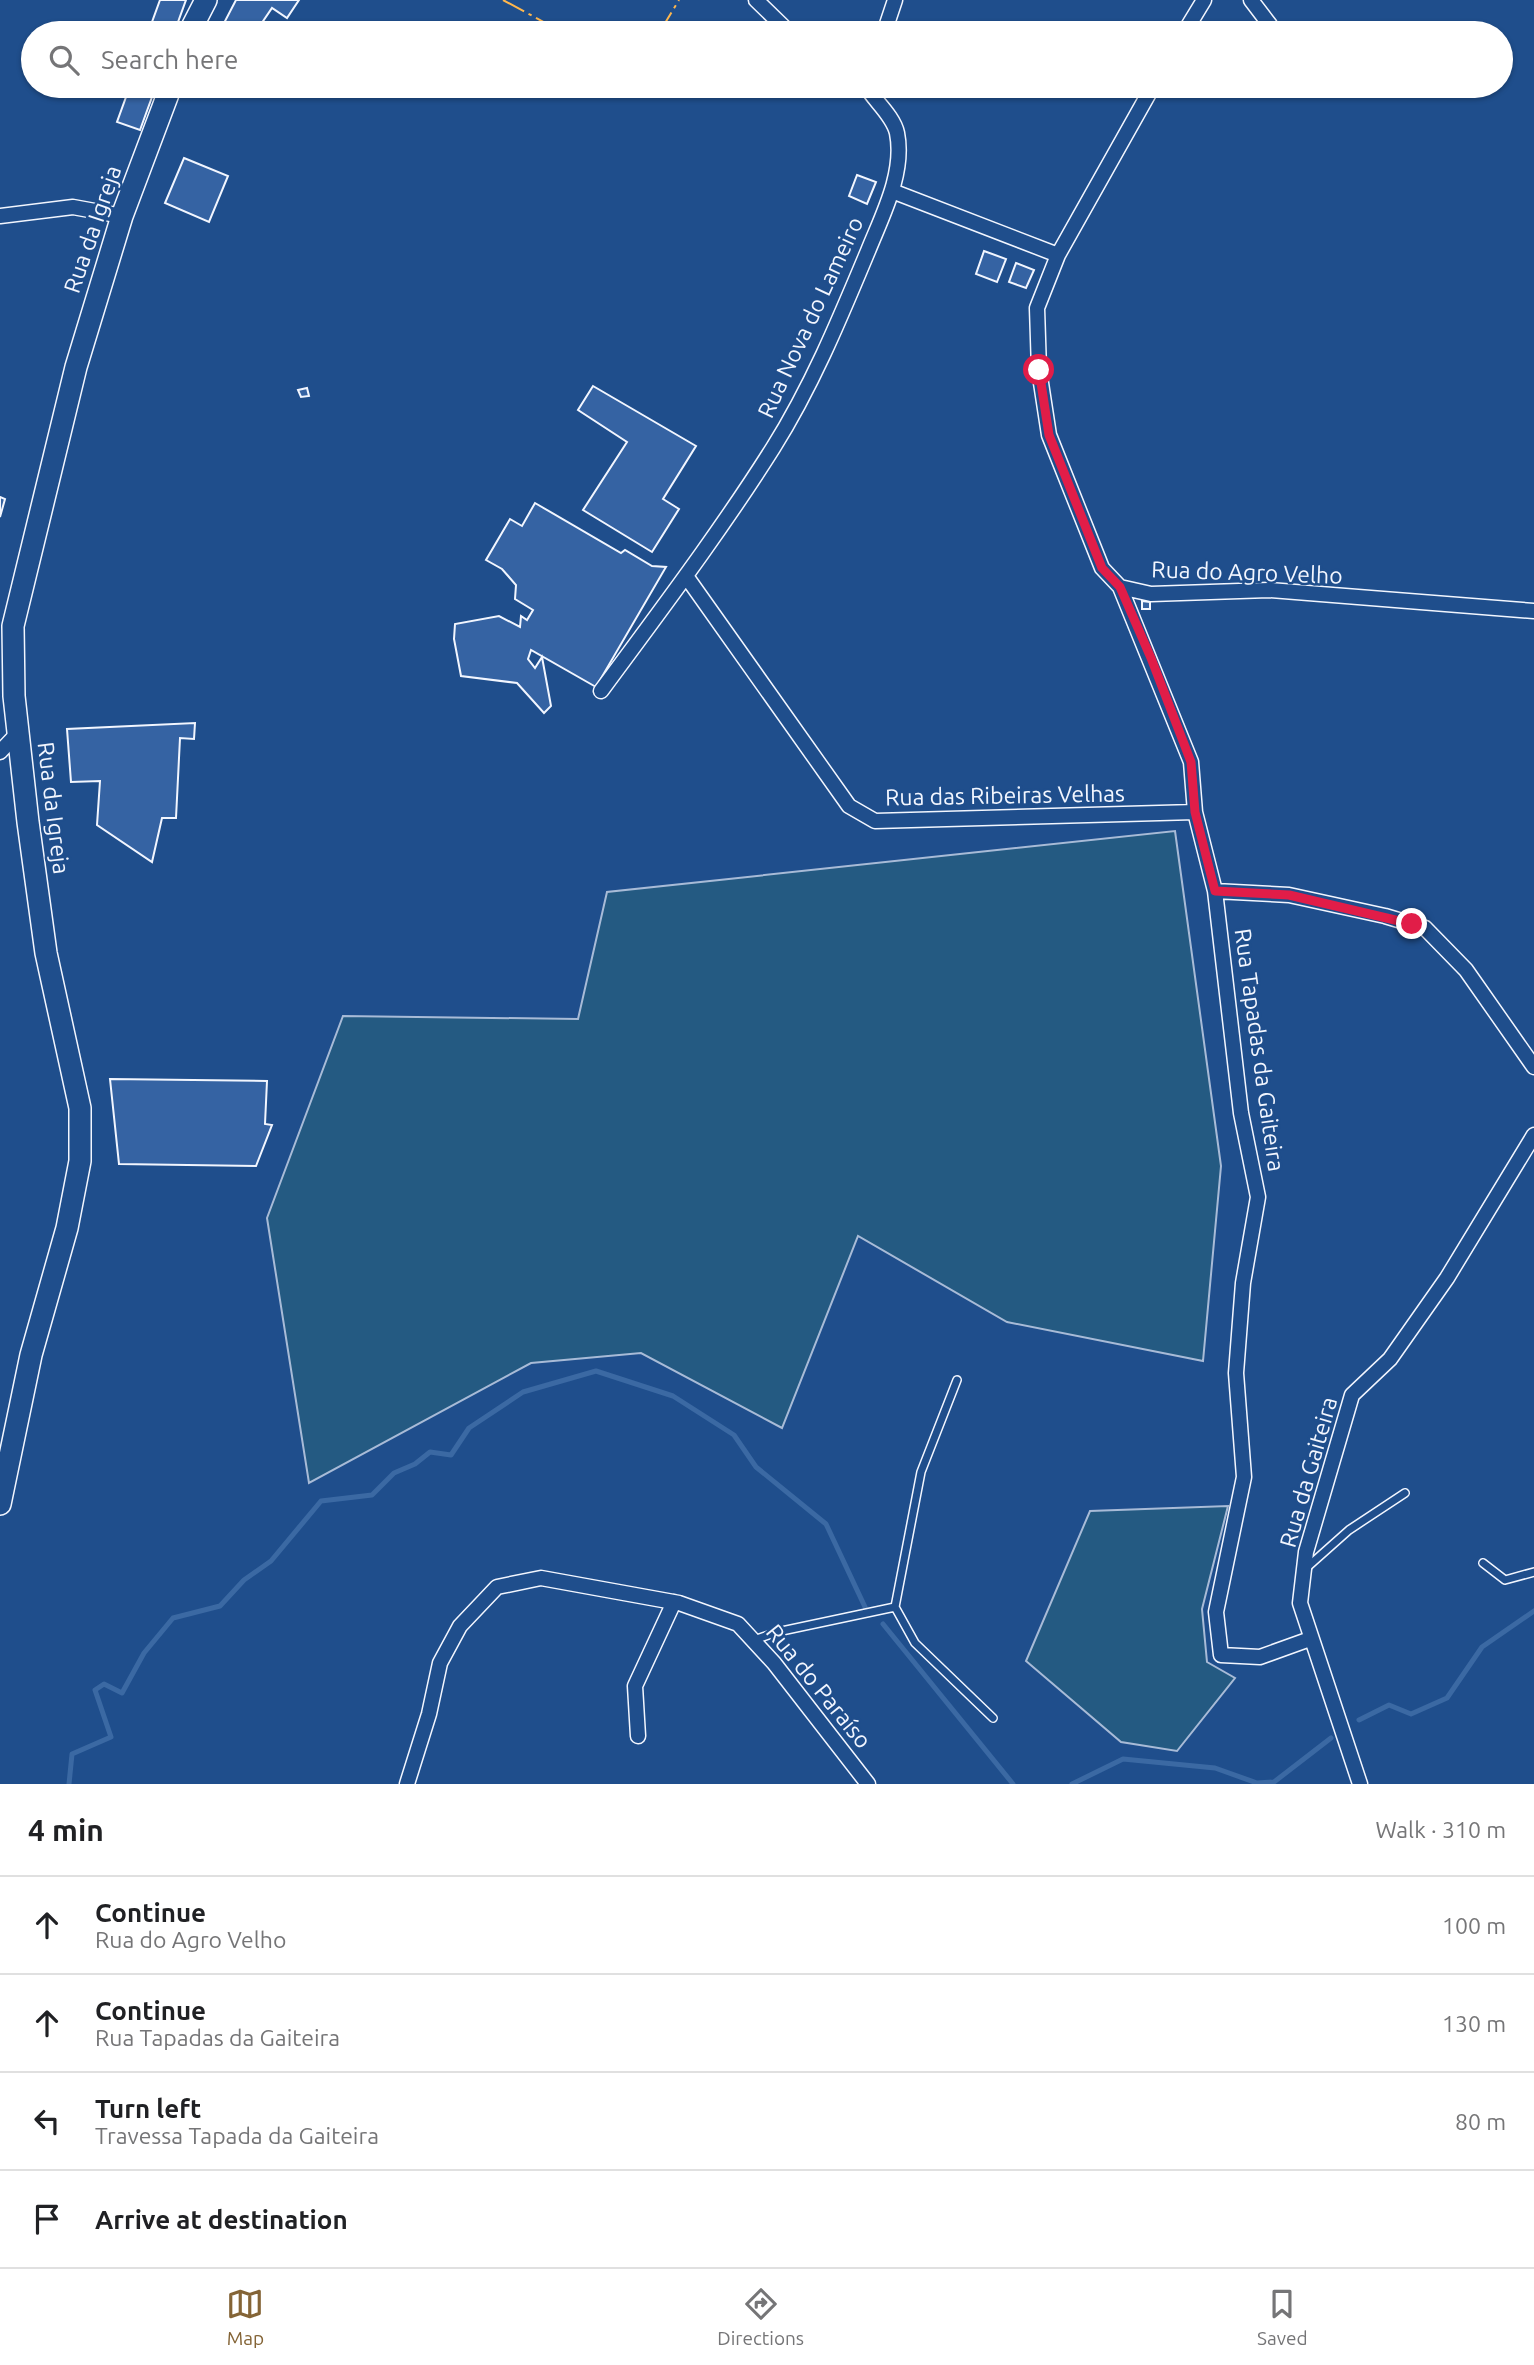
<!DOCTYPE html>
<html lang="en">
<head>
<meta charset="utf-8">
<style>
	body { margin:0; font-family:Ubuntu,sans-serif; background:#f2f2f2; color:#202124 }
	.stop { position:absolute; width:21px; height:21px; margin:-16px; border:5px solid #e11d48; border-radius:50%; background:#fff }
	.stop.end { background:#e11d48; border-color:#fff; box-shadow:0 2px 7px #0008 }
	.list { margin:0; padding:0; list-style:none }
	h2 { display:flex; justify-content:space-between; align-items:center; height:91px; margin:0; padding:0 28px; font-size:30px }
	h2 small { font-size:23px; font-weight:400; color:#757577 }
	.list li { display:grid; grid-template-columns:46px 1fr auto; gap:21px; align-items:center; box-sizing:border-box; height:98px; padding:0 28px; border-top:2px solid #e0e0e0 }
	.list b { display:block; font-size:26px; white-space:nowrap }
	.list p { margin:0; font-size:23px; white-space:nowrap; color:#757577 }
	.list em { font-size:23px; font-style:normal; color:#757577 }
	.icon { flex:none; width:38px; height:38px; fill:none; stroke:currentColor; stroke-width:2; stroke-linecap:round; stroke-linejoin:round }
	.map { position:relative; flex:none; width:1534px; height:1784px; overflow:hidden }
	.search { position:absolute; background:#fff; box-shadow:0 2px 5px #0004; left:21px; right:21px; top:21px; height:77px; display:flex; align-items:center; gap:18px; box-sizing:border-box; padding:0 24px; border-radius:38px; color:#757577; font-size:26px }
	.sheet { height:483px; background:#fff }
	nav { display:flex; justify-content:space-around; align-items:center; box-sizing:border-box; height:98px; border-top:2px solid #e0e0e0; background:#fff; font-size:19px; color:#757577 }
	nav a { display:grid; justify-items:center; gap:4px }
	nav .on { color:#846436 }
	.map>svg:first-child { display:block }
	.green { fill:#245a82; stroke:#a8bbd7; stroke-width:2 }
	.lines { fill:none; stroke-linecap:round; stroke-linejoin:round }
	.stream { stroke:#3b69a3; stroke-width:5 }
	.building { fill:#3563a3; stroke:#f2f6ff; stroke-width:2 }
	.lane-casing { stroke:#f2f6ff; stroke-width:10 }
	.street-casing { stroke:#f2f6ff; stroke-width:17 }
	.secondary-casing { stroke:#f2f6ff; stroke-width:24 }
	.lane { stroke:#1f4e8c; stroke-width:7 }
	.street { stroke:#1f4e8c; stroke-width:14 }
	.secondary { stroke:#1f4e8c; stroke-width:21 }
	.power { stroke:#ffb74d; stroke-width:2; stroke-dasharray:24 5 3.5 5; stroke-linecap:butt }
	.route { stroke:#e11d48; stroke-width:9 }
	.labels { text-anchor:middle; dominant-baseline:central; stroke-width:5; stroke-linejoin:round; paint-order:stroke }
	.street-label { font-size:23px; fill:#f2f6ff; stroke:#1f4e8c }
</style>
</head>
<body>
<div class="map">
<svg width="1534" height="1784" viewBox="0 0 1534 1784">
	<rect width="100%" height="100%" fill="#1f4e8c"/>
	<path class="green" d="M1175,831L1221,1166L1203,1361L1007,1322L858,1236L782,1428L641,1353L531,1363L309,1483L267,1218L343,1016L578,1019L607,892Z
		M1228,1506L1202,1609L1207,1662L1235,1678L1177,1751L1121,1742L1026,1661L1090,1511Z"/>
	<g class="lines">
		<path class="stream" d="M883,1624L1013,1784
			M1359,1720L1389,1705L1411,1714L1447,1698L1482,1647L1534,1611
			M69,1784L72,1754L111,1737L95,1690L104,1684L122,1693L144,1653L173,1618L220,1606L244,1580L271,1561L321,1501L372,1495L394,1473L415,1464L430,1452L451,1455L469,1428L523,1392L596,1371L673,1396L734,1435L756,1467L826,1524L865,1607
			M1072,1784L1123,1759L1215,1768L1257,1783L1274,1782L1331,1738"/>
	</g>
	<path class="building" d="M160,0H186L174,33H148Z
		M236,0H299L287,18L272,8L255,33H241L224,23Z
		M130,86H156L140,130L117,122Z
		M184,158L228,176L209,222L165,203Z
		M857,175L876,182L867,204L849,196Z
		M984,251L1006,259L997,282L976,274Z
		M1016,263L1034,270L1026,288L1009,282Z
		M593,386L696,446L663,499L679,509L652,552L583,510L627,442L578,410Z
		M307,388L309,396L301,397L298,390Z
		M0,497L5,499L0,517Z
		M535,503L621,553L625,550L652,566L666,567L596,687L531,650L528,659L535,668L542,657L551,706L544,713L517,683L461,676L454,639L455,624L499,616L520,627L521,616L527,620L533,610L515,599L516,585L502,569L486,560L510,519L522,526Z
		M1142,601L1150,602V609H1142Z
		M195,723L194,739L180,738L176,818H162L152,862L97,825L100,781L71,782L67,729Z
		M110,1079L267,1081L265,1124L272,1125L256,1166L119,1164Z"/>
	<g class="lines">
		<defs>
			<path id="lane" d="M1483,1563L1505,1580L1534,1572
				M1304,1570L1349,1530L1405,1493
				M895,1607L921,1472L957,1380
				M754,1640L777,1632L895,1607L915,1643L993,1718"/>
			<path id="street" d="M756,0L790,33
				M1251,0L1270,25
				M884,33L895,0
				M1184,33L1204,0
				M1153,86L1058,255L1037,308L1039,370L1049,435L1102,568L1120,587L1151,594L1269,590L1534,611
				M892,191L1058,255
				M0,216L73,207L122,216
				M686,576L849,806L875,821L1195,812
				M1120,587L1191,762L1195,812L1215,891L1241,1113L1258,1197L1243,1283L1236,1373L1244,1477L1216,1612L1221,1655L1260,1657L1310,1639
				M601,691C660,611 720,532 773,448C812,386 840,318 868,251C882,216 905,173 897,133C893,114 869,96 867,86
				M0,752L18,733
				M1215,891L1289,895L1385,916L1425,928L1466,970L1534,1067
				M638,1736L635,1686L674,1602
				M407,1784L429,1714L440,1663L460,1626L497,1587L541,1578L679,1603L738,1624L774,1663L868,1784
				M1360,1784L1300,1603L1306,1552L1352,1395L1390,1359L1447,1278L1534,1135"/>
			<path id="secondary" d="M189,33L206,0
				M0,1504L31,1355L67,1228L80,1161V1108L46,953L28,822L14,696L13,626L76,367L122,216L171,86"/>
		</defs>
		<use href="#lane" class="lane-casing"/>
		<use href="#street" class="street-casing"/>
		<use href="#secondary" class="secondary-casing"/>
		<use href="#lane" class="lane"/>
		<use href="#street" class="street"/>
		<use href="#secondary" class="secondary"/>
		<path class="power" d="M503,0L564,33
			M659,33L679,0"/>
	</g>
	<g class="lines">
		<path class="route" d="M1039,370L1049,435L1102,568L1120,587L1151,658L1191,762L1195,812L1215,891L1289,895L1412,924"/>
	</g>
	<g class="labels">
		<g class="street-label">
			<text transform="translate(92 229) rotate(-71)">Rua da Igreja</text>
			<text transform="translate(810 317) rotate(-65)">Rua Nova do Lameiro</text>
			<text transform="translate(1247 572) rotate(2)">Rua do Agro Velho</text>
			<text transform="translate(1005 795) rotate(-1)">Rua das Ribeiras Velhas</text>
			<text transform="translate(54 808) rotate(83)">Rua da Igreja</text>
			<text transform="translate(1260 1050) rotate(82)">Rua Tapadas da Gaiteira</text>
			<text transform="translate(1308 1472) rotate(-74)">Rua da Gaiteira</text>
			<text transform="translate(819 1686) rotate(51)">Rua do Paraíso</text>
		</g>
	</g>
</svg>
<div class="stop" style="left:1039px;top:370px"></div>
<div class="stop end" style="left:1412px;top:924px"></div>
<div class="search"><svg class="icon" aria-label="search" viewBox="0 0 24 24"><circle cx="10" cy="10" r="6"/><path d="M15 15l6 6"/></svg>Search here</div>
</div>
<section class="sheet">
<h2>4 min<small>Walk · 310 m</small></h2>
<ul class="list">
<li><svg class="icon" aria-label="ahead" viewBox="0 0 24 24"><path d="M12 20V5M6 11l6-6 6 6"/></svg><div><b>Continue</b><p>Rua do Agro Velho</p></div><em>100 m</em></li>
<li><svg class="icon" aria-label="ahead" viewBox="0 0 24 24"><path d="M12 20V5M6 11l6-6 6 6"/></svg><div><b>Continue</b><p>Rua Tapadas da Gaiteira</p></div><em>130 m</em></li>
<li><svg class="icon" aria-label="left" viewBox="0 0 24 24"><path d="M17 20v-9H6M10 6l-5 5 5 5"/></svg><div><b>Turn left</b><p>Travessa Tapada da Gaiteira</p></div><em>80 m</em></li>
<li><svg class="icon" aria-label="arrive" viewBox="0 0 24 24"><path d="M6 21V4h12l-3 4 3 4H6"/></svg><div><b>Arrive at destination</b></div></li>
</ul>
</section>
<nav>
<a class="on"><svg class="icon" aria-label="map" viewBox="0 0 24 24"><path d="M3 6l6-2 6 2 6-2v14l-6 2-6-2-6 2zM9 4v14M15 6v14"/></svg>Map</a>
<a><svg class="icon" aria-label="directions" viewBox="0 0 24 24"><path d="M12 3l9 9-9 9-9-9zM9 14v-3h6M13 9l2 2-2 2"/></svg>Directions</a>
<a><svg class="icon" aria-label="saved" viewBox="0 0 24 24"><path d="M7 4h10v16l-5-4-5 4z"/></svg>Saved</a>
</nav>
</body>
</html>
